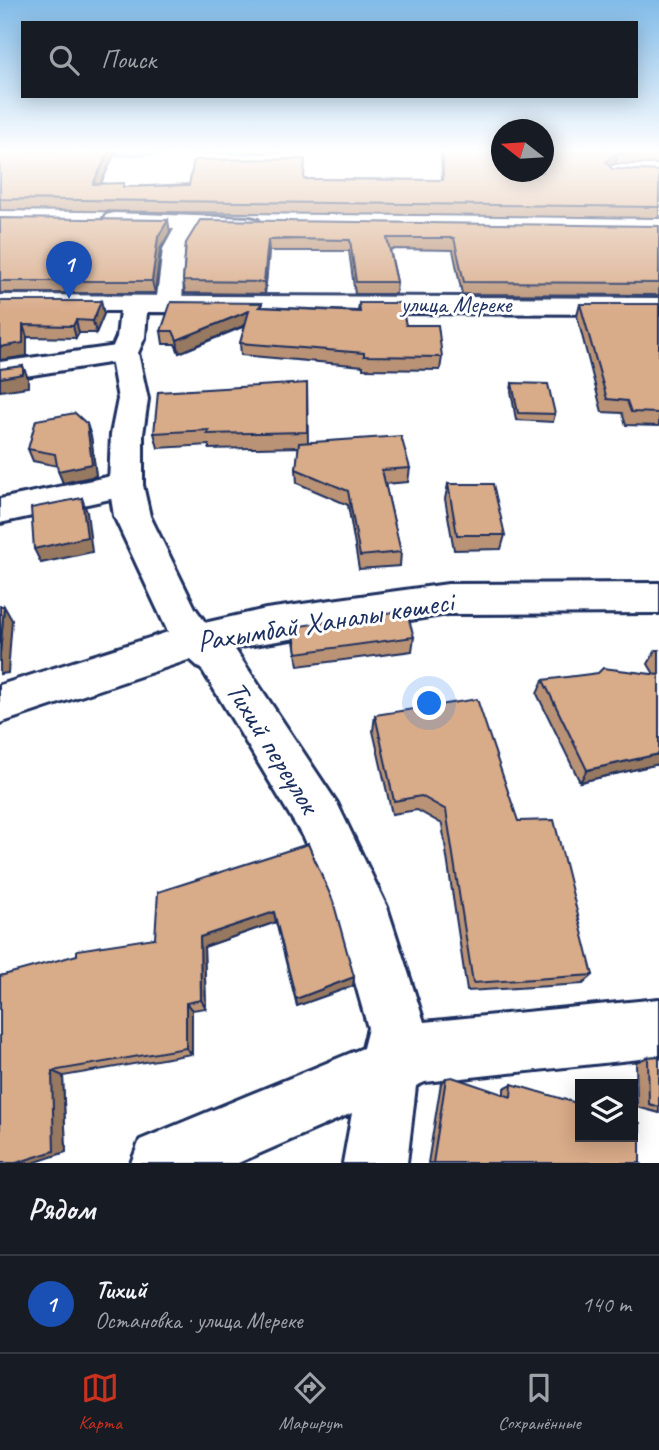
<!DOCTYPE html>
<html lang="ru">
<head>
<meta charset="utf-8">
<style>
	body { margin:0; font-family:Caveat,sans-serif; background:#20242c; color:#f1f3f6 }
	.controls { position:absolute; right:21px; bottom:21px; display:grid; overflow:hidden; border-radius:0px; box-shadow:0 4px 18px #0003 }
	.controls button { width:63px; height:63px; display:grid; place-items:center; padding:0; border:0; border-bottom:2px solid #363941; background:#171b24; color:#f1f3f6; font:35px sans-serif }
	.compass { position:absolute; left:491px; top:119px; width:63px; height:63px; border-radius:50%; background:#171b24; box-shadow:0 4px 18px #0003; rotate:287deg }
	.you { position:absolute; left:430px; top:704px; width:24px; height:24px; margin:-18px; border:5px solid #fff; border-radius:50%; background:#1a73e8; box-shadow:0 0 0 10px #1a73e833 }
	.badge { display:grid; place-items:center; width:46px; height:46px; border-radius:50%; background:#c8321e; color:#fff; font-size:23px; font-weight:700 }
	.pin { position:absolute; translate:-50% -58px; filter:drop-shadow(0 2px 4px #0008) }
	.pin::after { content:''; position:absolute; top:37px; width:24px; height:21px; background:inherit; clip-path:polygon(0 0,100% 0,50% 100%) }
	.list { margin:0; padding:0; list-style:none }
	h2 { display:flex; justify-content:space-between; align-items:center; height:91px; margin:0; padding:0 28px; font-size:30px }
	h2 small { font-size:23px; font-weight:400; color:#9ea1a6 }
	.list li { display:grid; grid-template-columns:46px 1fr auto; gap:21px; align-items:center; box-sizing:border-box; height:98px; padding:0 28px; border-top:2px solid #363941 }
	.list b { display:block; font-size:26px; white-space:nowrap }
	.list p { margin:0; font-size:23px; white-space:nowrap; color:#9ea1a6 }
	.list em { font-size:23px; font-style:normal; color:#9ea1a6 }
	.icon { flex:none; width:38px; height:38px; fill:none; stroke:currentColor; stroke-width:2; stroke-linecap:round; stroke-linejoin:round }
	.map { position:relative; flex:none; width:659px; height:1163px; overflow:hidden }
	.search { position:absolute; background:#171b24; box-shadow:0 4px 18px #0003; left:21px; right:21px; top:21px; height:77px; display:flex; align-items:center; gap:18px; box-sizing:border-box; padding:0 24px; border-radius:0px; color:#9ea1a6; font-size:26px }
	.sheet { height:189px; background:#171b24 }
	nav { display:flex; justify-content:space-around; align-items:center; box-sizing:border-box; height:98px; border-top:2px solid #363941; background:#171b24; font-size:19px; color:#9ea1a6 }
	nav a { display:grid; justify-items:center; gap:4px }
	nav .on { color:#c8321e }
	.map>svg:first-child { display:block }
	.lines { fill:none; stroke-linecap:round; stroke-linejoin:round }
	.stream { fill:#5b8ab0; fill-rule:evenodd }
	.minor-casing { stroke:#1b2f5e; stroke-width:6 }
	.tertiary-casing { stroke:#1b2f5e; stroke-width:6 }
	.minor { fill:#fff; fill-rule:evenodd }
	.tertiary { fill:#fff; fill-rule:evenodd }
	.wall { fill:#ba9376; stroke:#1b2f5e; stroke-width:2 }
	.shaded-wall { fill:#977860; stroke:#1b2f5e; stroke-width:2 }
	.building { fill:#d8ab89; stroke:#1b2f5e; stroke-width:2 }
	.labels { text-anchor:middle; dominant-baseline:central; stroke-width:6; stroke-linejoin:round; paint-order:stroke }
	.far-street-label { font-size:24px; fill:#1b2f5e; stroke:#fff }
	.street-label { font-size:30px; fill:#1b2f5e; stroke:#fff }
</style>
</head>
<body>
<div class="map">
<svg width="659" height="1163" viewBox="0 0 659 1163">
	<rect width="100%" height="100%" fill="#fff"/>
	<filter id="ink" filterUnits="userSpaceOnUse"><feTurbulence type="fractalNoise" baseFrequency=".0143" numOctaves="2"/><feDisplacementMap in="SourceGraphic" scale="14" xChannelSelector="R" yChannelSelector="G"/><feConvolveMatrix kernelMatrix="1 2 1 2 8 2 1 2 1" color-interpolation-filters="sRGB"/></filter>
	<g filter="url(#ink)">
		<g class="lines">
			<path class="stream" d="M209,151H326L323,153L100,157L97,155L100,153Z"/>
			<defs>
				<path id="minor" d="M114,213L250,218L258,220L261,225L258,230L250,232L199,230C179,246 184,281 182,304L178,310L169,312L160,310L156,304L163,249L174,229L106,225L103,220L106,215Z
					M124,345L134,347L138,353L134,359L0,380V362Z
					M126,473L138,477L143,485L138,493L0,523V499Z
					M659,583V613L448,614L234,648L337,803L387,907L424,1022L659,999V1057L425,1082L416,1086L407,1163H343L352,1113L238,1163H131L140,1140L363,1048L368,1028L335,911L303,837L203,671L182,652L176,640L182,628L266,609L448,584Z"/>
				<path id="tertiary" d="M0,295L659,298V314L147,312L145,337L138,353L148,399L143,434V485L150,516L195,608L218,640L212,652L0,723V685L168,632L114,516L109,485L111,434L118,399L110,353L117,337L120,311H0Z"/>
			</defs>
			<use href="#minor" class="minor-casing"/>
			<use href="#tertiary" class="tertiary-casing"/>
			<use href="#minor" class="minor"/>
			<use href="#tertiary" class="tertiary"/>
		</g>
		<path class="wall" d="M0,151H116L101,183L125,187L305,179L442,180L441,151H659V164H615L610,166L612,169L659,171V218L0,210Z
			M0,218L170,232L160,249L155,293H0Z
			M659,226V295L462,294L453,250L390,249L397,282L396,294H355L349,251H269L265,294L185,293L183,281L186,243Z
			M0,301H101L104,314L96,333H79L76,338L27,337V356L0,360Z
			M262,303V307L358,311L359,303L406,325L442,357L440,370L363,369V366L241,355L240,343L245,326L179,353L175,344H163L161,331Z
			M580,304H659V426L626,425L622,413L602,412L577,316Z
			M307,383L308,442L410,468L408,482L385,484L401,552L400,566L359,569L348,505L297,483L296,469L299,447L209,449V445L158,448L154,433Z
			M512,383L555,414L553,422L516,420L511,391Z
			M91,436L96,476L63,483L58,466L33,461L28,449Z
			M448,484L505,535L501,549L454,550L445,499Z
			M293,627L414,637L412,651L298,666L294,641Z
			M656,650H659V764L580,782L537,694L543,680L654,674L648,664Z
			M375,715L518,821L593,975L583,984L467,991L442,824L417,810L392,814L373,731Z
			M308,844L354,977L353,986L297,1006L276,922L204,947L206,1008L192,1010V1054L63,1076L66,1152L0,976L155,938Z
			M659,1056V1113L637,1107L636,1062L648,1057Z
			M446,1078L504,1095V1088L512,1084L640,1163H428L441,1083Z"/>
		<path class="shaded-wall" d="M109,151H116L95,195L93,184Z
			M618,154L615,164L607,167L606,162L610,157Z
			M168,220L170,232L160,249L155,293L152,281L158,237Z
			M268,240L269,251L265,294L264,282Z
			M101,301L104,314L96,333L93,321Z
			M249,311L250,323L179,353L177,340Z
			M76,320L79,333L76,338L73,326Z
			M23,325L27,337V356L0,360V347Z
			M23,366L28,378V387L0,391V378Z
			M87,424L91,436L96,476L63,483L58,471Z
			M82,498L87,512L92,552L41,563L34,549Z
			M4,606L12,620L8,673L0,674V654Z
			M659,754V764L580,782L587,770Z
			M274,912L276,922L204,947L206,1008L201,1000L200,937Z
			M354,977L353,986L297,1006L296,999Z
			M186,1003L192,1010V1054L186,1048Z
			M52,1071L63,1076L66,1152L33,1163H16Z"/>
		<path class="building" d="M0,151H109L93,184L124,183L123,187L189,185L194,160L305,159L304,179L443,180V151H501V172H543V151H659V154H618L610,157L606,162L612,169L659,171V207L0,199Z
			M0,218L168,220L158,237L152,281H0Z
			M200,220L659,226V283L464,282L454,238H387L397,282H356L350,240L285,239L268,240L264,282L183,281L186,243Z
			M0,301H101L93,321L76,320L73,326L23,325V343L0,347Z
			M171,302L262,303L259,307L360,312L359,303H401L406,325H438L442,357L364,356V353L240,343L249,311L177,340L173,331H161Z
			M580,304H659V413L631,412L627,401L607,399Z
			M23,366V374L0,378V369Z
			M307,383V432L207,434L209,430L154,433L158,392Z
			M512,383L548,384L555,414L518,413Z
			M75,413L87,424L92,464L58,471L55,454L28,449L36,420Z
			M401,436L410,468L382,470L401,552L360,556L348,491L296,469L299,443Z
			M448,484H493L505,535H457Z
			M82,498L87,537L34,549L31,508Z
			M0,606H4L0,654Z
			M406,610L414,637L297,653L293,627Z
			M603,668L659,675V754L587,770L543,680L598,673Z
			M477,699L518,821L554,820L593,975L473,983L446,810L421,796L394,801L375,715Z
			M308,844L333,901L354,977L296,999L274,912L200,937L201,1000L186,1003V1048L52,1071L54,1151L16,1163H0V976L77,955V950L155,938L158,892Z
			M659,1056V1107L649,1104L648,1057Z
			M452,1077L511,1097L512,1084L580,1104V1137H633V1120L640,1123V1163H433L446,1078Z"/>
	</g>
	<linearGradient id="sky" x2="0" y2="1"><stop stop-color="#81bbe8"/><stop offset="0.48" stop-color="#fff"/><stop offset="1" stop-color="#fff" stop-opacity="0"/></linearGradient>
	<rect width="659" height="314" fill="url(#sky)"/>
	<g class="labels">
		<g class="far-street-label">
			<text x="456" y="304">улица Мереке</text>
		</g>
		<g class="street-label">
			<text transform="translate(325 621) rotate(-9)">Рахымбай Ханалы көшесі</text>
			<text transform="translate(273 747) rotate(58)">Тихий переулок</text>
		</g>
	</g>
</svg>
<div class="controls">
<button><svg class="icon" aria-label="layers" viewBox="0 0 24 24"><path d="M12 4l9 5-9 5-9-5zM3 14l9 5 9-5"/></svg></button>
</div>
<svg class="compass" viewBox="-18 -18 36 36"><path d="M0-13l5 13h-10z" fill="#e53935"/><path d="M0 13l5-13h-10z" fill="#9ea1a6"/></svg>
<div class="you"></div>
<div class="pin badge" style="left:69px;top:299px;background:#1a4fb4">1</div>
<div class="search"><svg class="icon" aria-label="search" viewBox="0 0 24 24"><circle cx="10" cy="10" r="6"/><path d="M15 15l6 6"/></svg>Поиск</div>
</div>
<section class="sheet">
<h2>Рядом<small></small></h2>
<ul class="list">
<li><span class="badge" style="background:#1a4fb4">1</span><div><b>Тихий</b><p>Остановка · улица Мереке</p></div><em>140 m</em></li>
</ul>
</section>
<nav>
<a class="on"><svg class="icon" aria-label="map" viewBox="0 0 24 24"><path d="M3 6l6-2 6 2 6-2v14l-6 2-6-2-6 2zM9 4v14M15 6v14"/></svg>Карта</a>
<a><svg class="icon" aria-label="directions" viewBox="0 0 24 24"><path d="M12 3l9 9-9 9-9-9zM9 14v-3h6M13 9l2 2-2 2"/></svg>Маршрут</a>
<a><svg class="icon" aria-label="saved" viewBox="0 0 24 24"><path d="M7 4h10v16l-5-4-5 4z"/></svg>Сохранённые</a>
</nav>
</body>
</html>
